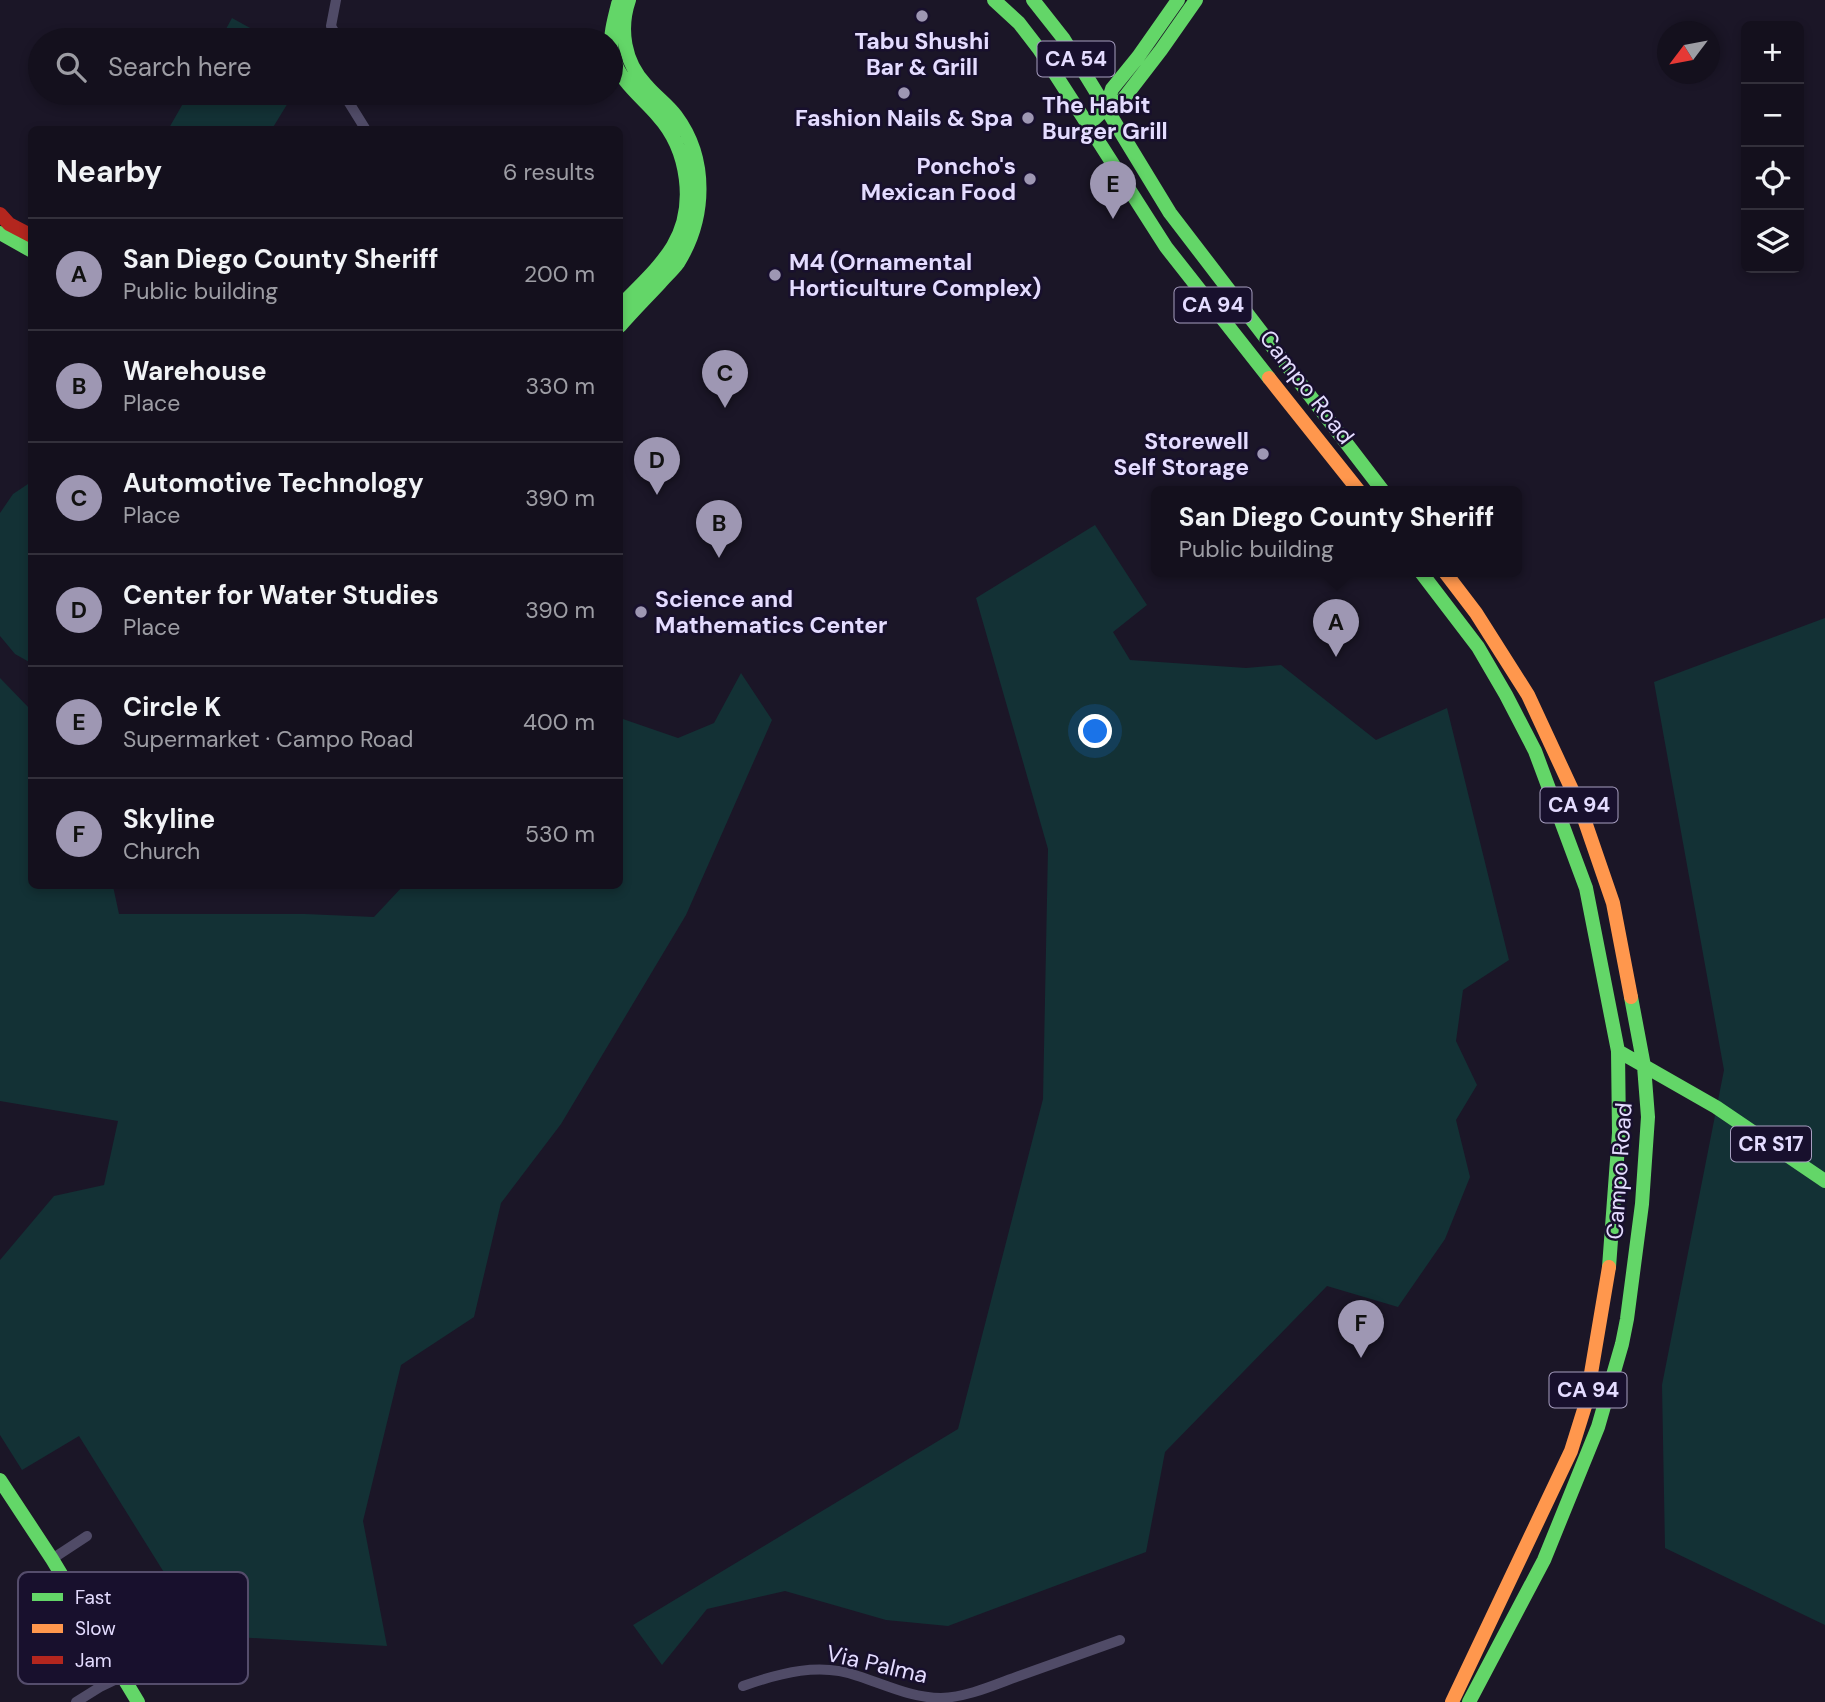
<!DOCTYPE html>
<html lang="en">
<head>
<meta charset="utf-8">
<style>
	body { margin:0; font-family:"DM Sans",sans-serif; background:#211e2a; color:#f1f3f6 }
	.controls { position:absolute; right:21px; top:21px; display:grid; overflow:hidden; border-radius:10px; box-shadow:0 4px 10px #0003 }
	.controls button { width:63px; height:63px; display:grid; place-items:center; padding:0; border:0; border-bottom:2px solid #33303b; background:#14101d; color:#f1f3f6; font:35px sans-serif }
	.compass { position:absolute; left:1657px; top:21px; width:63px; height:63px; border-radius:50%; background:#14101d; box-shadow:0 4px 10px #0003; rotate:238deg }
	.you { position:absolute; left:1096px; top:732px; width:24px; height:24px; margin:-18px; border:5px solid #fff; border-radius:50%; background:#1a73e8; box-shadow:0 0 0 10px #1a73e833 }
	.badge { display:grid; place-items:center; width:46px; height:46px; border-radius:50%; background:#9e97b3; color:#111; font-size:23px; font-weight:700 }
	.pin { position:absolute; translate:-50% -58px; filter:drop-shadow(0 2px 4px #0008) }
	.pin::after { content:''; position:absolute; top:37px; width:24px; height:21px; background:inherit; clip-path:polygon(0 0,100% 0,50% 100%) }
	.popup { position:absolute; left:1151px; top:486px; width:371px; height:91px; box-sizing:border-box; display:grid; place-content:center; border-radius:10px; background:#14101d; filter:drop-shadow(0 2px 5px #0005); font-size:23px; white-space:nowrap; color:#9d9da4 }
	.popup b { font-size:26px; color:#f1f3f6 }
	.popup::after { content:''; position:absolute; left:50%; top:100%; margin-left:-14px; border:14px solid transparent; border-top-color:#14101d }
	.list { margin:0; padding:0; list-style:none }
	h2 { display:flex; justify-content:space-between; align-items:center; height:91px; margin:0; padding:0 28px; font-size:30px }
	h2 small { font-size:23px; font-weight:400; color:#9d9da4 }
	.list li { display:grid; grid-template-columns:46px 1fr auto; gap:21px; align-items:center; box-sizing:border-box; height:112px; padding:0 28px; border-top:2px solid #33303b }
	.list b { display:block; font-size:26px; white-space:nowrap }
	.list p { margin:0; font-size:23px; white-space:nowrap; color:#9d9da4 }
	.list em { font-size:23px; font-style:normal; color:#9d9da4 }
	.icon { flex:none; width:38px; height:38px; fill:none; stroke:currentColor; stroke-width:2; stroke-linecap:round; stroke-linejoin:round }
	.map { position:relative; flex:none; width:1825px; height:1702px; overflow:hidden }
	.search { position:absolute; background:#14101d; box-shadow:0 4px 10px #0003; left:28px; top:28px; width:595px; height:77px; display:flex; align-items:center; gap:18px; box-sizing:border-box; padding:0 24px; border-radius:38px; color:#9d9da4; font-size:26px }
	.panel { position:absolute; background:#14101d; box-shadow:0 4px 10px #0003; left:28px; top:126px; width:595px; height:763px; border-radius:10px }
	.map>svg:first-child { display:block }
	.green { fill:#133135 }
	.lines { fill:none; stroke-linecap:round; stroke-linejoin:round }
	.street { stroke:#504b67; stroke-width:10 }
	.fast { stroke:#63d668; stroke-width:14 }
	.slow { stroke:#ff974d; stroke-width:14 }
	.jam { stroke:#b3261e; stroke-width:14 }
	.poi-dot { fill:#9e97b3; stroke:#18102d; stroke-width:2.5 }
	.labels { text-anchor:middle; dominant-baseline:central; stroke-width:5; stroke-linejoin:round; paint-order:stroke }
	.shield { fill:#18102d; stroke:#a79fc0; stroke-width:2 }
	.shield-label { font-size:21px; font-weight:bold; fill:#e4dcff }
	.poi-label { font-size:23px; font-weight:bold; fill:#e4dcff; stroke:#18102d; text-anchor:start }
	.street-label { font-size:23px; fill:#e4dcff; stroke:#18102d }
	.key { fill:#18102d; stroke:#554d6c; stroke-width:2 }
	.key-label { font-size:19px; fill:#e4dcff }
</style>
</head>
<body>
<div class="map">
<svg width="1825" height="1702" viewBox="0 0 1825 1702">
	<rect width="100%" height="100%" fill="#1b1627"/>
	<path class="green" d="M232,18L272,40H220Z
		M189,93H294L272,129H169V128Z
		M31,482V663L15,654L0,636V513L13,494Z
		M1095,525L1147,605L1113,632L1130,660L1246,668L1281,665L1376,740L1447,708L1509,960L1463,990L1456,1041L1477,1085L1456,1120L1470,1177L1445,1239L1398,1307L1327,1286L1165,1452L1146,1552L948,1626L886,1620L785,1591L707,1609L662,1665L633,1625L958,1429L1043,1099L1048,849L976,598Z
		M1825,618V1625L1665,1548L1662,1385L1724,1070L1654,682Z
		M741,673L772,720L686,915L561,1124L501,1203L474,1317L401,1365L363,1521L387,1646L203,1635L79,1436L22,1470L0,1435V1260L54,1196L104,1185L118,1121L0,1101V678L31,710L32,886H113L119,914H305L374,917L403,886H620V718L678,738L714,723Z"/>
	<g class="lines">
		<path class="street" d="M336,0L331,26L339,40
			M343,93L366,130
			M52,1559L87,1536
			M108,1653L146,1628
			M743,1686C780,1673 820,1662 858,1676C886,1685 912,1698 941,1698C968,1697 994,1685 1019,1676C1053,1664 1086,1652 1120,1640
			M76,1702L100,1687L123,1676"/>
		<path class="fast" d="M994,0L1019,23L1039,49L1088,125
			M1033,0L1063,38L1106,108
			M1178,0L1138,57L1112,89L1106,108L1170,213L1383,491
			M1196,0L1161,50L1121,102L1106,108L1088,125L1166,247L1269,378
			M618,4C614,21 608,39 613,57C620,82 642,97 658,116C688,149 697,206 673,246C659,269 638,287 620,306
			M0,233L32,251
			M620,326C633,311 647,297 660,283C666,276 673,270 678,263C706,218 708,159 676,116C667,104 655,96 646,85C624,62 619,29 629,0
			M1420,571L1478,647L1506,695L1535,751L1586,888L1618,1051L1619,1133L1609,1267
			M1618,1051L1716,1107L1825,1181
			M0,1480L52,1559L138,1702
			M1469,1702L1544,1560L1598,1427L1622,1344L1627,1319L1642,1204L1648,1117L1644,1066L1631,997"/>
		<path class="slow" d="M1269,378L1359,491
			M1444,571L1476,613L1528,695L1580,807L1613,903L1631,997
			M1452,1702L1571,1451L1586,1403L1609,1267"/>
		<path class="jam" d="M0,214L9,224L32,236"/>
	</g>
	<g class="poi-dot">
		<circle cx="922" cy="16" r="7"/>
		<circle cx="904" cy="93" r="7"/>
		<circle cx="1028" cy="118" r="7"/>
		<circle cx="1030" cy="179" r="7"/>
		<circle cx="775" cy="275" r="7"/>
		<circle cx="1263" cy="454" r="7"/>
		<circle cx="641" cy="612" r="7"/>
	</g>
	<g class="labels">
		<g class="shield">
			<rect x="1037.5" y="41.5" width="77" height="35" rx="5"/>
			<rect x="1174.5" y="287.5" width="77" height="35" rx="5"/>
			<rect x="1540.5" y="787.5" width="77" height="35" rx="5"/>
			<rect x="1731" y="1126.5" width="80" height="35" rx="5"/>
			<rect x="1549.5" y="1372.5" width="77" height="35" rx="5"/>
		</g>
		<g class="shield-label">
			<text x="1076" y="59">CA 54</text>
			<text x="1213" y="305">CA 94</text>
			<text x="1579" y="805">CA 94</text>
			<text x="1771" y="1144">CR S17</text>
			<text x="1588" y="1390">CA 94</text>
		</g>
		<g class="poi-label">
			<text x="922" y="41" text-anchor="middle">Tabu Shushi<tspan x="922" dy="26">Bar &amp; Grill</tspan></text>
			<text x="1042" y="105">The Habit<tspan x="1042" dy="26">Burger Grill</tspan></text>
			<text x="904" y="118" text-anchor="middle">Fashion Nails &amp; Spa</text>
			<text x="1016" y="166" text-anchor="end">Poncho's<tspan x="1016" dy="26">Mexican Food</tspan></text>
			<text x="789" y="262">M4 (Ornamental<tspan x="789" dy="26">Horticulture Complex)</tspan></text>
			<text x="1249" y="441" text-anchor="end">Storewell<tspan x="1249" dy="26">Self Storage</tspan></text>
			<text x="655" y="599">Science and<tspan x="655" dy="26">Mathematics Center</tspan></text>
		</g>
		<g class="street-label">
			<text transform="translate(1307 387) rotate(52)">Campo Road</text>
			<text transform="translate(1619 1171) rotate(-86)">Campo Road</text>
			<text transform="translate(877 1664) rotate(13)">Via Palma</text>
		</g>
	</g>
	<rect x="18" y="1572" width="230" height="112" rx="10" class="key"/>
	<rect x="32" y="1593" width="31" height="8" fill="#63d668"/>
	<rect x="32" y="1624" width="31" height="9" fill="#ff974d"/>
	<rect x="32" y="1656" width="31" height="8" fill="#b3261e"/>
	<g class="key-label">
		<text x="75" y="1604">Fast</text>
		<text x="75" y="1635">Slow</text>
		<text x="75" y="1667">Jam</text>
	</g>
</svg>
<div class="controls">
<button>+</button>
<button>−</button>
<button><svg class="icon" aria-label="locate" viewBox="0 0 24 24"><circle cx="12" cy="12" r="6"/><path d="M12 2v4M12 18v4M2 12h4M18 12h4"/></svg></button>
<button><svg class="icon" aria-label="layers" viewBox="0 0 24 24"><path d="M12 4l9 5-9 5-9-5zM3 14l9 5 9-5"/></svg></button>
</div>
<svg class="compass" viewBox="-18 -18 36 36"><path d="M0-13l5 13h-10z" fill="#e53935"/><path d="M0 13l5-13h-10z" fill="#9d9da4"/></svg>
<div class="you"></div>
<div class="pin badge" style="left:1336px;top:657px">A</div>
<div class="popup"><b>San Diego County Sheriff</b>Public building</div>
<div class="pin badge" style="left:719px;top:558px">B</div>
<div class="pin badge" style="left:725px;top:408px">C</div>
<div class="pin badge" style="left:657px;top:495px">D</div>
<div class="pin badge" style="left:1113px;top:219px">E</div>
<div class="pin badge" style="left:1361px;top:1358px">F</div>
<div class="search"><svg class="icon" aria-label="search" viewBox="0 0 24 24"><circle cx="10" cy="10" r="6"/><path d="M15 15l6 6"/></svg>Search here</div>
<section class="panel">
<h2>Nearby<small>6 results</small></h2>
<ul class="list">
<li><span class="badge">A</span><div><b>San Diego County Sheriff</b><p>Public building</p></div><em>200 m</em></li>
<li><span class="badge">B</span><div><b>Warehouse</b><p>Place</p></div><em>330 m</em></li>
<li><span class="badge">C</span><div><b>Automotive Technology</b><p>Place</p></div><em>390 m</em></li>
<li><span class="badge">D</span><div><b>Center for Water Studies</b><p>Place</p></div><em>390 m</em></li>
<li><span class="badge">E</span><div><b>Circle K</b><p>Supermarket · Campo Road</p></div><em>400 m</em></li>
<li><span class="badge">F</span><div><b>Skyline</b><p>Church</p></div><em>530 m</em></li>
</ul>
</section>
</div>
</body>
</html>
